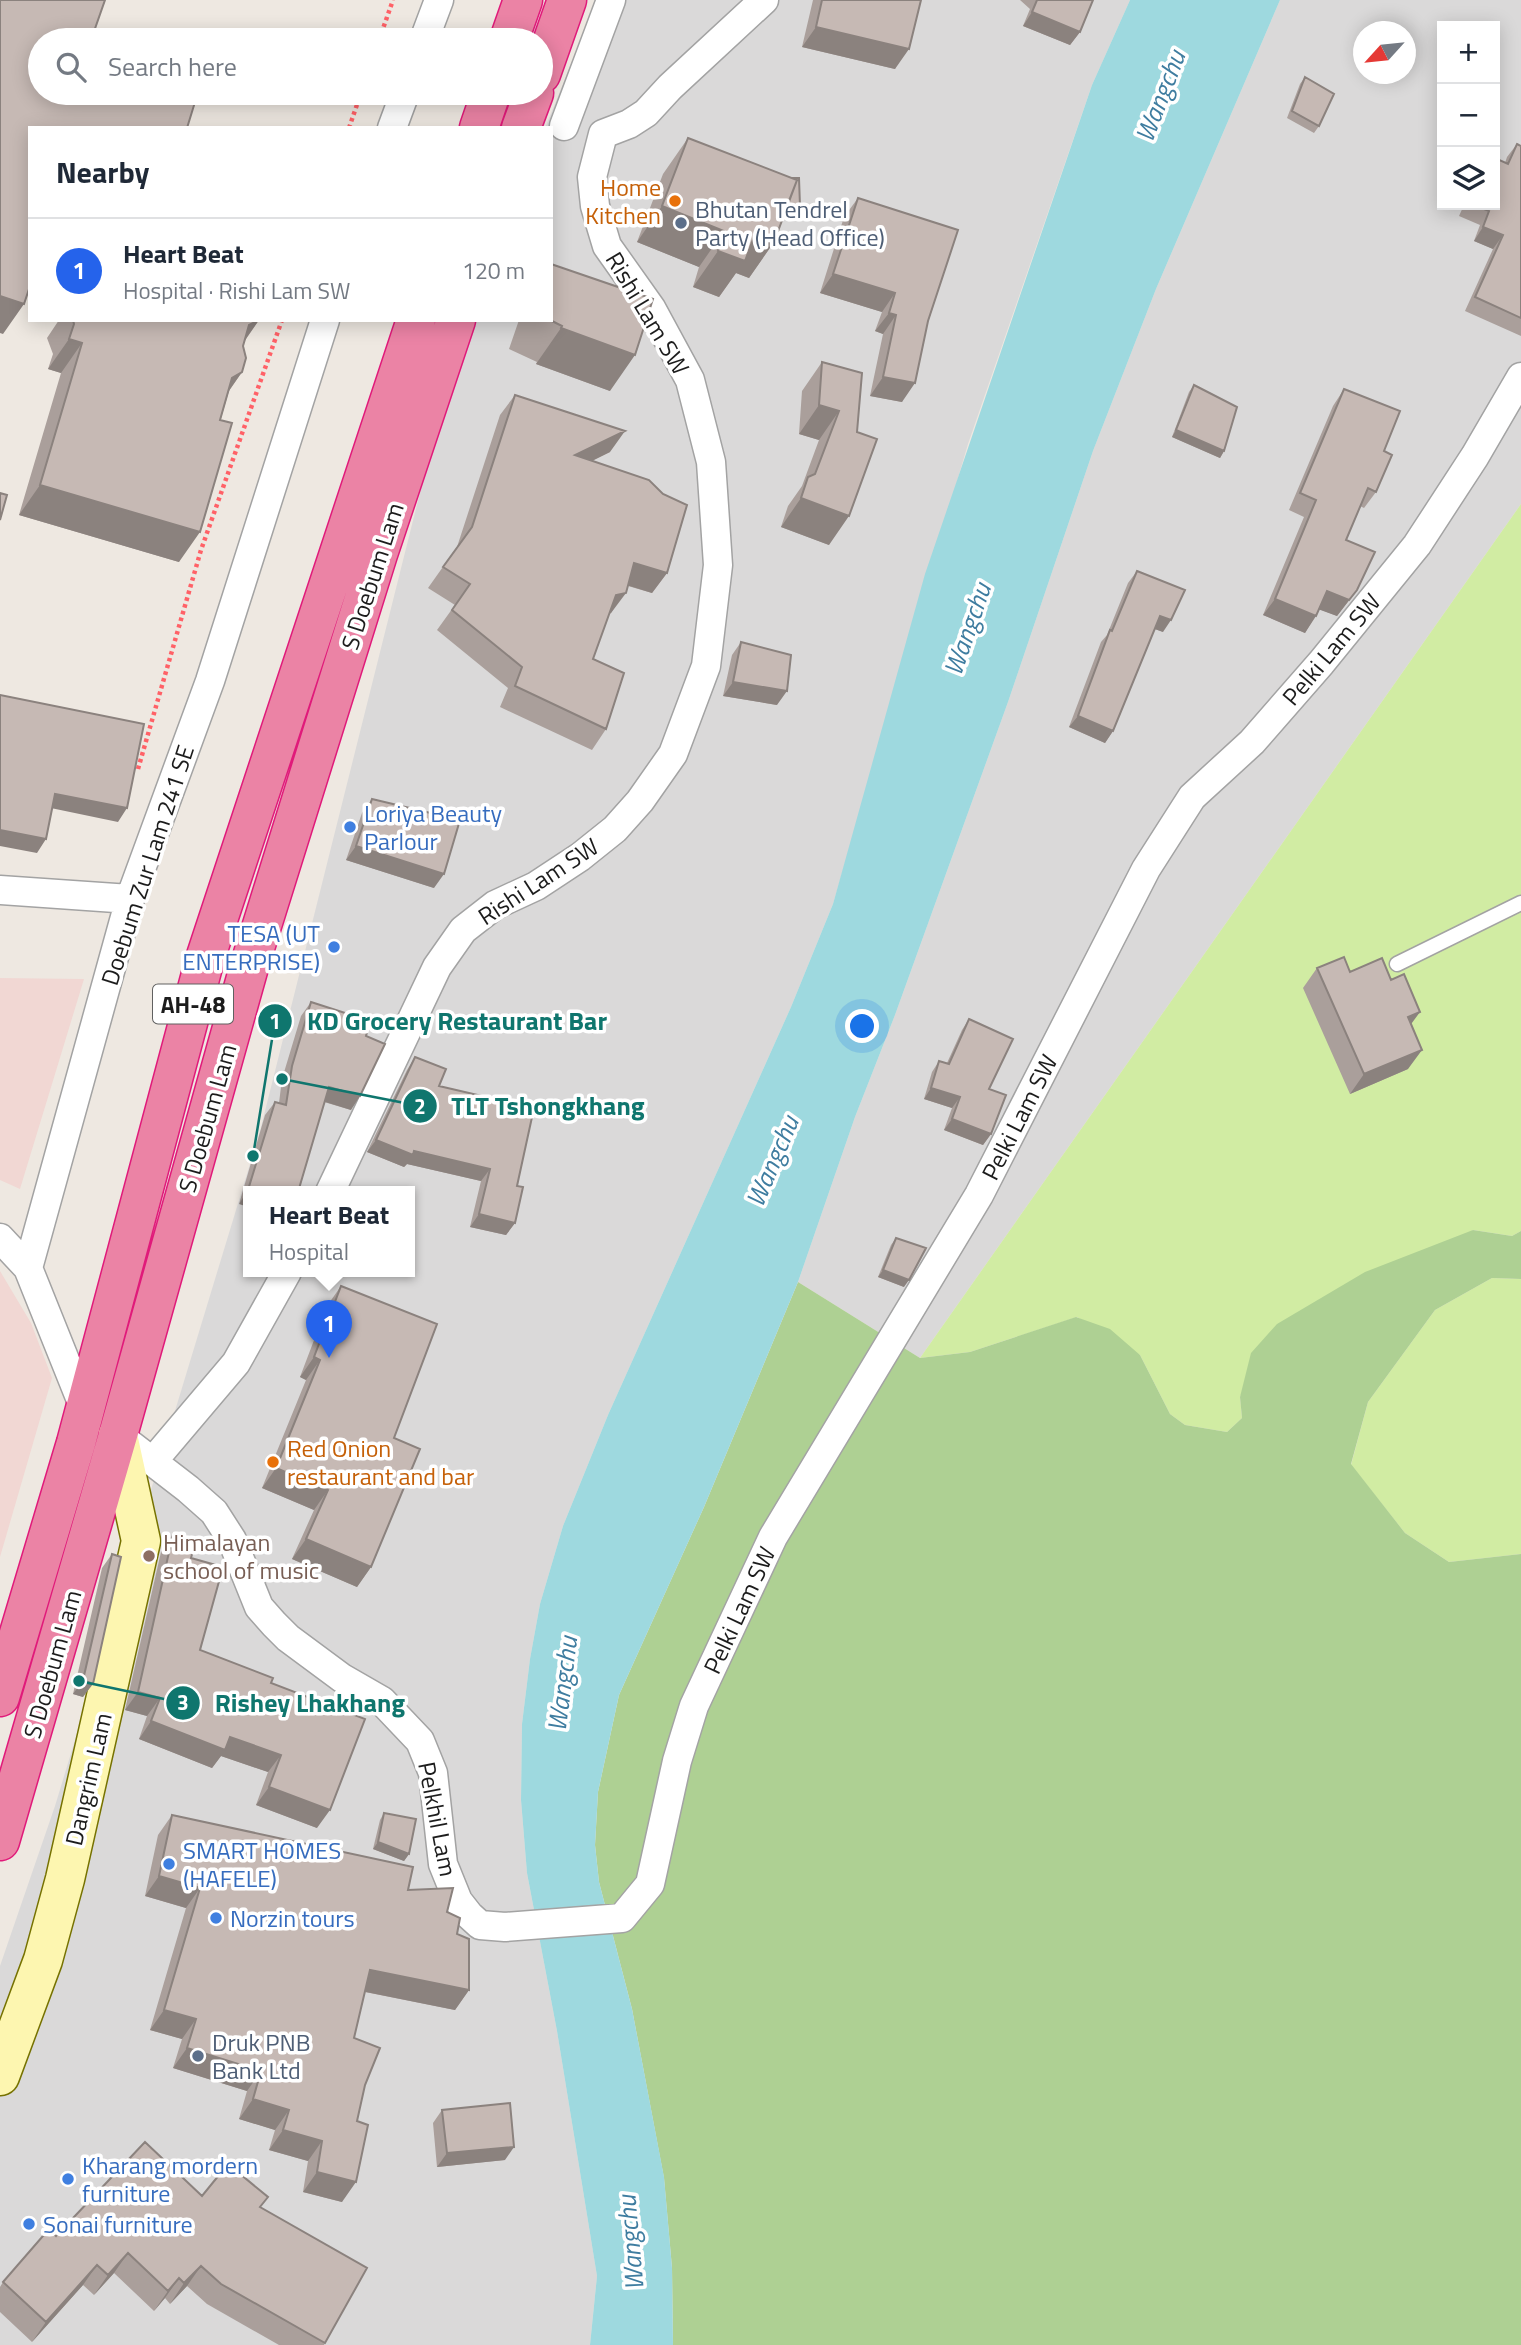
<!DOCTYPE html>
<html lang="en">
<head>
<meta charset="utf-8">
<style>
	body { margin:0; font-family:"Titillium Web",sans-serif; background:#f2f2f3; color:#1f2937 }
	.controls { position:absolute; right:21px; top:21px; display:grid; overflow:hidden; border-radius:0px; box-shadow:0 4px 18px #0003 }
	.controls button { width:63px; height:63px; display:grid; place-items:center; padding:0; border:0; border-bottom:2px solid #e0e1e3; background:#fff; color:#1f2937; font:35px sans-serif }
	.compass { position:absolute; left:1353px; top:21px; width:63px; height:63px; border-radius:50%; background:#fff; box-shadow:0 4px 18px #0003; rotate:243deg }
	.you { position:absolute; left:863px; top:1027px; width:24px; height:24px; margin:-18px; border:5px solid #fff; border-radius:50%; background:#1a73e8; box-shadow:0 0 0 10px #1a73e833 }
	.badge { display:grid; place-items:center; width:46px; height:46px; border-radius:50%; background:#2563eb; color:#fff; font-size:23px; font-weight:700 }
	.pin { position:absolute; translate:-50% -58px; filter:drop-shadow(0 2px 4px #0008) }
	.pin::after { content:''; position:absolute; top:37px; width:24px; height:21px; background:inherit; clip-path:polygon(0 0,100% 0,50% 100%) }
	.popup { position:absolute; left:243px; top:1186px; width:172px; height:91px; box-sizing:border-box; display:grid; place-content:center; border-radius:0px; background:#fff; filter:drop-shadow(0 2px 5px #0005); font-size:23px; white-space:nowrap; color:#747a83 }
	.popup b { font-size:26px; color:#1f2937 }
	.popup::after { content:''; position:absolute; left:50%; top:100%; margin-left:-14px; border:14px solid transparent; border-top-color:#fff }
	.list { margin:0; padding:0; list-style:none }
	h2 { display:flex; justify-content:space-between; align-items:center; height:91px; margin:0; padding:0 28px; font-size:30px }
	h2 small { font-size:23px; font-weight:400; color:#747a83 }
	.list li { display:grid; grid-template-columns:46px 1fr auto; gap:21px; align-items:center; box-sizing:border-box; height:105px; padding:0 28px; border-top:2px solid #e0e1e3 }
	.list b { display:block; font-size:26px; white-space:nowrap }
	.list p { margin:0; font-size:23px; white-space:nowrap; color:#747a83 }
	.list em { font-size:23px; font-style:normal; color:#747a83 }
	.icon { flex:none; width:38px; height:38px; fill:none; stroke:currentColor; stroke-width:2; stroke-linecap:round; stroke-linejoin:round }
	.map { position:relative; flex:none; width:1521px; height:2345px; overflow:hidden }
	.search { position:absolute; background:#fff; box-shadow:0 4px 18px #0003; left:28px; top:28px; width:525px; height:77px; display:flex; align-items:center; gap:18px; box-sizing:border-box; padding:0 24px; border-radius:38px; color:#747a83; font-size:26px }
	.panel { position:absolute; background:#fff; box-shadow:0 4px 18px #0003; left:28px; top:126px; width:525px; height:196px; border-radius:0px }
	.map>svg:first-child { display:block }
	.residential { fill:#dad9d9; fill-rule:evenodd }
	.military { fill:#f1d7d3 }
	.grass { fill:#d1eca3 }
	.forest { fill:#aed093 }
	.water { fill:#9ed9df }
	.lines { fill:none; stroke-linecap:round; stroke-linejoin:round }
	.lane-casing { stroke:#a3a3a3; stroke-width:17 }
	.street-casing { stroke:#a3a3a3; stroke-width:31 }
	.secondary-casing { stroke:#767200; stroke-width:41 }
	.highway-casing { stroke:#e01a7a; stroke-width:41 }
	.path { stroke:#ff6167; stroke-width:4.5; stroke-dasharray:3.5 3.5; stroke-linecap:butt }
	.lane { stroke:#fff; stroke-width:14 }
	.street { stroke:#fff; stroke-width:28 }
	.secondary { stroke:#fdf6b0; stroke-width:38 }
	.highway { stroke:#eb83a5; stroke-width:38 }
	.wall { fill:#aa9f9b }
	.shaded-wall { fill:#8b827e }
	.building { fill:#c6b9b4; stroke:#8b827e; stroke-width:2 }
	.food-dot { fill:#e8710a; stroke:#fff; stroke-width:2.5 }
	.service-dot { fill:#5c6f8a; stroke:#fff; stroke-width:2.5 }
	.shop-dot { fill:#3f7fe0; stroke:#fff; stroke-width:2.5 }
	.education-dot { fill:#8d6e63; stroke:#fff; stroke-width:2.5 }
	.labels { text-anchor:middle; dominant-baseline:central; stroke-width:7; stroke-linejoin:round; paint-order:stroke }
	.shield { fill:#fff; stroke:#606060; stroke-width:2 }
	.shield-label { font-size:23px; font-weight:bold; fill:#1c1c1c }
	.food-label { font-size:24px; fill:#c56008; stroke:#fff; text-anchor:end }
	.service-label { font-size:24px; fill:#4e5e75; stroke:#fff; text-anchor:start }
	.street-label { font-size:24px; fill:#1c1c1c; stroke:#fff }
	.shop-label { font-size:24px; fill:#366cbe; stroke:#fff; text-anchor:start }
	.education-label { font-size:24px; fill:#785e54; stroke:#fff; text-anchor:start }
	.water-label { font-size:26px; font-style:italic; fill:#3f7da0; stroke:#fff }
	.leader { fill:none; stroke:#0f766e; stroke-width:2.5 }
	.callout-dot { fill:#0f766e; stroke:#fff; stroke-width:2.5 }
	.mark-label { font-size:21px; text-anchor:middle; font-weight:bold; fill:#fff }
	.callout-label { font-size:26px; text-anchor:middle; font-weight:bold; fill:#0f766e; stroke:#fff; stroke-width:7; stroke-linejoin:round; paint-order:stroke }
</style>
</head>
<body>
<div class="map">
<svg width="1521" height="2345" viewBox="0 0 1521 2345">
	<rect width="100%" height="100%" fill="#eee8e1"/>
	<path class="residential" d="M597,0H1130L1092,85L968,444L833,904L791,1007L608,1415L563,1526L540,1604L530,1659L522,1724L521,1800L527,1873L557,2031L597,2276L590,2345H0V1966L55,1806L260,1131L459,337L466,320H551V128H545ZM248,1192H410V1272H248Z
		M1280,0H1521V504L920,1358L798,1282L855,1117L895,1015L1008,702L1093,451L1156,289ZM1442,26H1495V205H1442ZM1364,32H1406V74H1364Z"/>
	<path class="military" d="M0,978L84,979L20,1189L0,1180Z
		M0,1271L31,1323L52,1378L0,1557Z"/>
	<path class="grass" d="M1521,504V1231L1512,1236L1473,1230L1240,1396L1242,1418L1227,1432L1185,1425L1170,1414L1140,1355L1077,1317L970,1352L920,1358Z
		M1492,1278L1521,1279V1554L1449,1562L1405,1533L1351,1465L1368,1402L1435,1310Z"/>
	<path class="forest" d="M1473,1230L1512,1236L1521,1231V1279L1492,1278L1435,1310L1368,1402L1351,1464L1405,1533L1449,1562L1521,1554V2345H673L672,2268L664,2178L632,2009L599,1882L595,1845L598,1792L619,1695L704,1507L798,1282L920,1358L970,1352L1076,1317L1110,1329L1140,1355L1170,1414L1185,1425L1227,1432L1242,1418L1240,1397L1251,1353L1277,1324L1365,1272Z"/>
	<path class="water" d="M1130,0H1280L1156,289L1093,451L1008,702L895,1015L855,1117L798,1282L704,1507L619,1695L598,1792L595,1845L599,1882L632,2009L664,2177L672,2268L673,2345H590L597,2276L557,2031L527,1873L521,1800L522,1724L530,1659L540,1604L563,1526L608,1415L791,1007L833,904L925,574L1092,85Z"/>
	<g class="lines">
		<defs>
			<path id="lane" d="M1397,964L1521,903"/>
			<path id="street" d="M424,40L439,0
				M564,126L611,0
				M392,128L405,93
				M603,134L629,124L646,113L670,87L764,0
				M0,890L130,899
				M330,1192L437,967L463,930L495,905L536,886L580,857L615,829L640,801L673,754L706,666L718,565L711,462L690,380L651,308L607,246L595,206L592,177L603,134
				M0,1238L28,1268
				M85,1410L28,1268L130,899L210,681L325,320
				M118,1435L188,1489L214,1512L232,1540L259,1607L274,1624L288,1638L342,1678L382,1701L420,1741L433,1773L443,1864L458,1901L469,1915L480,1925L505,1927L622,1918L650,1884L677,1761L694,1706L773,1537L979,1195L1146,869L1192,797L1252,742L1321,663L1417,545L1475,456L1521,377
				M153,1461L236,1363L287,1272"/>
			<path id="secondary" d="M0,2076L43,1960L65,1879L141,1541L118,1435"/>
			<path id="highway" d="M509,40L523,0
				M541,74L567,0
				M479,128L491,93
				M521,128L534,93
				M0,1697L76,1443L205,959L416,320
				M0,1841L118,1435L249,967L378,554L456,320"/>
		</defs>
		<use href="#lane" class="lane-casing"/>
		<use href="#street" class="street-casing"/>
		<use href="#secondary" class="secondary-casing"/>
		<use href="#highway" class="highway-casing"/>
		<path class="path" d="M379,40L393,0
			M349,128L361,93
			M138,769L201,550L282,320"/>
		<use href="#lane" class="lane"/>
		<use href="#street" class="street"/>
		<use href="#secondary" class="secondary"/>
		<use href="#highway" class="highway"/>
	</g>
	<path class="wall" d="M813,0H921L895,69L802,47Z
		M1020,0H1093L1080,32L1070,45L1023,26L1030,9Z
		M1305,77L1319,126L1314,133L1287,118L1300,84Z
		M688,138L792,178L795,212L785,213L774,242L749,278L736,273L719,297L693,287L699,267L637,242L663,174Z
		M1517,144L1521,146V336L1465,311L1493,249L1474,241L1480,225L1459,216L1464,205H1495L1505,163L1507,157Z
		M858,198L958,230L902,402L870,396L883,334L875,331L882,312L820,293L844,217Z
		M551,264L610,391L536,364L537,362L509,349L519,320H551Z
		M59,320H259L244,342L243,346L242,372L229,391L179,562L19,515L61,373L48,369L53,354L47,338Z
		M822,362L862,373L829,545L781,527L788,506L802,486L819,440L799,434L802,391Z
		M1194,385L1224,451L1220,458L1172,437L1189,392Z
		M1344,389L1384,451L1376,492L1364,508L1360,506L1346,540L1357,590L1337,616L1319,609L1305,633L1263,615L1304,517L1289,510L1333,406Z
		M515,395L610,452L592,461L667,573L652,593L628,586L611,613L609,614L593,659L606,729L592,750L500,707L508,688L437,630L455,605L428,588L457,547L500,415Z
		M1137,571L1163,632L1155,629L1113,731L1105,743L1069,727L1101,642L1107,635L1128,583Z
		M741,642L777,705L723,696L732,655Z
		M372,799L434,888L346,860L362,813Z
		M1317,968L1350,972L1411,1025L1408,1069L1350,1094L1303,988Z
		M311,1002L366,1036L351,1110L324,1102L239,1204L265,1115L275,1102L279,1103L282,1079L301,1016Z
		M969,1019L989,1089L991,1134L983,1145L944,1130L952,1108L924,1099L932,1072L939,1061L947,1063L962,1030Z
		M415,1057L439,1086L517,1186L515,1223L506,1235L470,1227L481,1181L407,1164L404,1167L367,1152L407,1070Z
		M896,1238L904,1287L878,1277L891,1245Z
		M341,1286L394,1438L371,1567L357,1587L292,1559L314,1510L262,1488L306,1380L300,1377L327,1306Z
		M173,1534L191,1558L200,1650L271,1683L317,1828L256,1805L268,1772L221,1756L212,1768L139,1739L147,1716L125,1710L161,1552Z
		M112,1554L83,1697L73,1694L102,1568Z
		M384,1813L409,1854L404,1861L373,1849L380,1820Z
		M172,1815L408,1890L447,1912L457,1934L469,1990L455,2010L365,1992L354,2038L365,2085L357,2121L342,2202L303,2192L308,2161L269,2150L275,2130L239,2119L247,2091L173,2068L182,2039L150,2030L186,1908L145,1896L158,1835Z
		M442,2110L505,2160L437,2167L433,2123Z
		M202,2196L261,2208L367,2268L324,2345H279L207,2304L187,2286L170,2304L165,2298L154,2311L114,2273L94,2295L83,2285L32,2342L0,2312V2287L3,2282L56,2236Z"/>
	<path class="shaded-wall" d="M1032,12L1080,32L1070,45L1023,26Z
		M816,27L909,49L895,69L802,47Z
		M662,206L724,231L699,267L637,242Z
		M772,206H800L795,212L767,213Z
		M1483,227L1503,235L1493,249L1474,241Z
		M755,234L774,242L749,278L736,273L719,297L693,287L718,251Z
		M833,274L895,293L882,312L820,293Z
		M0,296L24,304L3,334L0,333Z
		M889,313L896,315L883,334L875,331Z
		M259,320L238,350L249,325Z
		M561,328L635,355L610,391L536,364Z
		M69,339L82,343L61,373L48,369Z
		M242,372L221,402L232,378Z
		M883,377L915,383L902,402L870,396Z
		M819,405L839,411L819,440L799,434Z
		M1176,430L1224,451L1220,458L1172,437Z
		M625,431L610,452L561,476L575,455Z
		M40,485L200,532L179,562L19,515Z
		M801,498L849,516L829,545L781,527Z
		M634,563L667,573L652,593L620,583Z
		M1357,590L1337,616L1315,608L1327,591Z
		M626,593L611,613L602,616L616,595Z
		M1275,599L1316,616L1305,633L1263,615Z
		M1160,616L1171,620L1163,632L1152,628Z
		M733,682L787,691L777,705L723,696Z
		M1078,716L1113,731L1105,743L1069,727Z
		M55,794L127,808L118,822L46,807Z
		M0,830L46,839L37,853L0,846Z
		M356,846L444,874L434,888L346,860Z
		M1420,1012L1406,1031L1408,1017Z
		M1422,1050L1408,1069L1350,1094L1364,1074Z
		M329,1087L360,1096L351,1110L319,1100Z
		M931,1088L960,1097L952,1108L924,1099Z
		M952,1119L991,1134L983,1145L944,1130Z
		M376,1140L414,1151L490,1169L481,1181L407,1164L404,1167L367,1152Z
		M248,1190L253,1192H248V1207L239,1204Z
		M479,1214L515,1223L506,1235L470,1227Z
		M883,1270L909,1280L904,1287L878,1277Z
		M314,1357L320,1360L306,1380L300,1377Z
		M276,1468L328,1490L314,1510L262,1488Z
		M306,1539L371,1567L357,1587L292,1559Z
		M83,1680L93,1684L83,1697L73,1694Z
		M138,1692L160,1698L147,1716L125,1710Z
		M151,1721L230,1737L281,1755L268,1772L221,1756L212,1768L139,1739Z
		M269,1787L330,1810L317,1828L256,1805Z
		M378,1842L409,1854L404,1861L373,1849Z
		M159,1876L200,1888L186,1908L145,1896Z
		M370,1970L469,1990L455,2010L356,1990Z
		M164,2010L196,2019L182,2039L150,2030Z
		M187,2048L261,2071L247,2091L173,2068Z
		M253,2099L289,2110L275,2130L239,2119Z
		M283,2130L322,2141L308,2161L269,2150Z
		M514,2147L505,2160L437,2167L447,2153Z
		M317,2172L356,2182L342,2202L303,2192Z
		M128,2253L114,2273L94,2295L108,2275Z
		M97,2265L83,2285L32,2342L46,2322Z
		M201,2266L187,2286L170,2304L184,2283Z
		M179,2278L165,2298L154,2311L168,2291Z"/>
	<path class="building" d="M0,0H105L91,40H40V93H164L195,102L187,128H30V286L24,304L0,296Z
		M822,0H921L909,49L816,27Z
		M1037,0H1093L1080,32L1032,12Z
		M1305,77L1334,94L1319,126L1292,111Z
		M688,138L797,180L774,242L755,234L745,261L718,251L724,231L662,206Z
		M1517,144L1521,146V318L1475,297L1503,235L1483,227L1489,211L1474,205H1495V158L1508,164Z
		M792,178H799L800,206H787L797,180Z
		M858,198L958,230L928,321L915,383L883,377L896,315L889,313L895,293L833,274Z
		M551,264L653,299L635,355L561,328L562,326L550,320H551Z
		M73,320H259L249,325L243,346L246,358L242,372L232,378L220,420L232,423L200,532L40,485L82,343L69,339L74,324Z
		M822,362L862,373L857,432L877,439L849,516L801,498L808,477L815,474L839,411L819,405Z
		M1194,385L1237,407L1224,451L1176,430Z
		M1344,389L1400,411L1384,451L1392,455L1376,492L1368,488L1346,540L1375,552L1357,590L1349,600L1327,591L1316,616L1275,599L1316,500L1300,493Z
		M515,395L625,431L575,455L649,480L663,494L687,505L667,573L634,563L626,593L616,595L593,659L624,673L606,729L515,686L522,667L452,610L470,584L443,567L472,527Z
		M0,493L7,495L0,520Z
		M1137,571L1185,590L1171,620L1160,616L1113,731L1078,716L1110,630L1112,631Z
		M741,642L791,655L787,691L733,682Z
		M0,695L144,724L127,808L55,794L46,839L0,830Z
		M372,799L460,820L444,874L356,846Z
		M1344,957L1350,972L1382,958L1391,980L1404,974L1420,1012L1408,1017L1422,1050L1364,1074L1317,968Z
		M311,1002L370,1021L366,1036L385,1044L360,1096L329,1087L298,1192H253L248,1190L275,1102L286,1105L292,1066Z
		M969,1019L1013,1039L989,1089L1006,1095L991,1134L952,1119L960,1097L931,1088L939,1061L949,1064Z
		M415,1057L446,1069L439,1086L534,1108L517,1186L523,1187L515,1223L479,1214L490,1169L414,1151L413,1155L376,1140Z
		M896,1238L926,1248L909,1280L883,1270Z
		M341,1286L437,1324L394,1438L420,1449L371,1567L306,1539L328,1490L276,1468L320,1360L314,1357Z
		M173,1534L196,1540L191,1558L223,1567L200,1650L273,1678L271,1683L365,1719L330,1810L269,1787L281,1755L230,1737L225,1750L151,1721L160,1698L138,1692Z
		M112,1554L121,1557L93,1684L83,1680Z
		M384,1813L416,1819L409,1854L378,1842Z
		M172,1815L413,1867L408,1890L453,1888L447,1912L460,1918L457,1934L469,1939V1990L370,1970L354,2038L380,2048L365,2085L357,2121L368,2125L356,2182L317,2172L322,2141L283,2130L289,2110L253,2099L261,2071L187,2048L196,2019L164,2010L200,1888L159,1876Z
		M510,2103L514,2147L447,2153L442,2110Z
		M145,2142L202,2196L228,2164L268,2197L260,2207L367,2268L325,2343L221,2284L201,2266L184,2283L179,2278L168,2291L128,2253L108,2275L97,2265L46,2322L3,2282L49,2229L56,2236Z"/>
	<g class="food-dot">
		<circle cx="675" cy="201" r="7"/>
		<circle cx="273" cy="1462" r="7"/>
	</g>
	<g class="service-dot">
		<circle cx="681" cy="223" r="7"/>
		<circle cx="198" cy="2056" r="7"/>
	</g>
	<g class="shop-dot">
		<circle cx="350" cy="827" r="7"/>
		<circle cx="334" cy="947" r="7"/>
		<circle cx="169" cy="1864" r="7"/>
		<circle cx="216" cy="1918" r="7"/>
		<circle cx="68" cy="2179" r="7"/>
		<circle cx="29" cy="2224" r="7"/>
	</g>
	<circle class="education-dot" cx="149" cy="1556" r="7"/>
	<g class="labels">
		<rect class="shield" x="153" y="984.5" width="80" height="39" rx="5"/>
		<g class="shield-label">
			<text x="193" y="1004">AH-48</text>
		</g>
		<g class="food-label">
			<text x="661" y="187">Home<tspan x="661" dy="28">Kitchen</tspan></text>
			<text x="287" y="1448" text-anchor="start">Red Onion<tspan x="287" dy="28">restaurant and bar</tspan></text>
		</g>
		<g class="service-label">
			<text x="695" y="209">Bhutan Tendrel<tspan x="695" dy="28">Party (Head Office)</tspan></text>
			<text x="212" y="2042">Druk PNB<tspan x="212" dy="28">Bank Ltd</tspan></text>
		</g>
		<g class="street-label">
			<text transform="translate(648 313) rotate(59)">Rishi Lam SW</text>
			<text transform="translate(372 576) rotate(-72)">S Doebum Lam</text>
			<text transform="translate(1331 649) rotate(-50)">Pelki Lam SW</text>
			<text transform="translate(147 865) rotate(-72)">Doebum Zur Lam 241 SE</text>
			<text transform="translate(538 881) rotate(-33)">Rishi Lam SW</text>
			<text transform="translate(1019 1117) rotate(-63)">Pelki Lam SW</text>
			<text transform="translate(207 1118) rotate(-74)">S Doebum Lam</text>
			<text transform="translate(739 1610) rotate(-65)">Pelki Lam SW</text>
			<text transform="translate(52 1664) rotate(-74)">S Doebum Lam</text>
			<text transform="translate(88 1779) rotate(-77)">Dangrim Lam</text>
			<text transform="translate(438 1819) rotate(79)">Pelkhil Lam</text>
		</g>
		<g class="shop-label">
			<text x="364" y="813">Loriya Beauty<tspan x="364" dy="28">Parlour</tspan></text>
			<text x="320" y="933" text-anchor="end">TESA (UT<tspan x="320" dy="28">ENTERPRISE)</tspan></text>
			<text x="183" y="1850">SMART HOMES<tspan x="183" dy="28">(HAFELE)</tspan></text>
			<text x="230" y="1918">Norzin tours</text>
			<text x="82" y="2165">Kharang mordern<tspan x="82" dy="28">furniture</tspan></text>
			<text x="43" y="2224">Sonai furniture</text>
		</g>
		<g class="education-label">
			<text x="163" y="1542">Himalayan<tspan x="163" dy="28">school of music</tspan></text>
		</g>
		<g class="water-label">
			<text transform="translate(1160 96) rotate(-69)">Wangchu</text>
			<text transform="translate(967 629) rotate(-71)">Wangchu</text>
			<text transform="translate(772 1161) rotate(-67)">Wangchu</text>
			<text transform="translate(562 1684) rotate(-83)">Wangchu</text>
			<text transform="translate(630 2243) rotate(-95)">Wangchu</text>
		</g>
	</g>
	<path class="leader" d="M253 1156L275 1021M282 1079L420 1106M79 1681L183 1703"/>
	<g class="callout-dot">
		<circle cx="253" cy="1156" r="7"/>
		<circle cx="282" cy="1079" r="7"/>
		<circle cx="79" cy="1681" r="7"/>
		<circle cx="275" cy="1021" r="18"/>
		<circle cx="420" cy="1106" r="18"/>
		<circle cx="183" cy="1703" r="18"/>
	</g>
	<g class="mark-label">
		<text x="275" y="1029">1</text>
		<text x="420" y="1114">2</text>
		<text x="183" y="1710">3</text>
	</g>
	<g class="callout-label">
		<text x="457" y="1030">KD Grocery Restaurant Bar</text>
		<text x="548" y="1115">TLT Tshongkhang</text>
		<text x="310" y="1712">Rishey Lhakhang</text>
	</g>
</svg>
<div class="controls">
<button>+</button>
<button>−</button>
<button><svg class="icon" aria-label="layers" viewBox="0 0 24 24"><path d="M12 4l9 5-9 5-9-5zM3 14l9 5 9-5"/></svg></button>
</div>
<svg class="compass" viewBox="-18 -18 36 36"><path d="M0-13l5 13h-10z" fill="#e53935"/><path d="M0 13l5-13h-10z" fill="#747a83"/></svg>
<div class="you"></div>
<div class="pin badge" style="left:329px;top:1358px">1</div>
<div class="popup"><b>Heart Beat</b>Hospital</div>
<div class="search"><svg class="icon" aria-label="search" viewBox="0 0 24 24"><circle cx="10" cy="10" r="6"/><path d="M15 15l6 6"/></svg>Search here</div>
<section class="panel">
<h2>Nearby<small></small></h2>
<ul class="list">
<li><span class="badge">1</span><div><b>Heart Beat</b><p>Hospital · Rishi Lam SW</p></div><em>120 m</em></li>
</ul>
</section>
</div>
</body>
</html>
